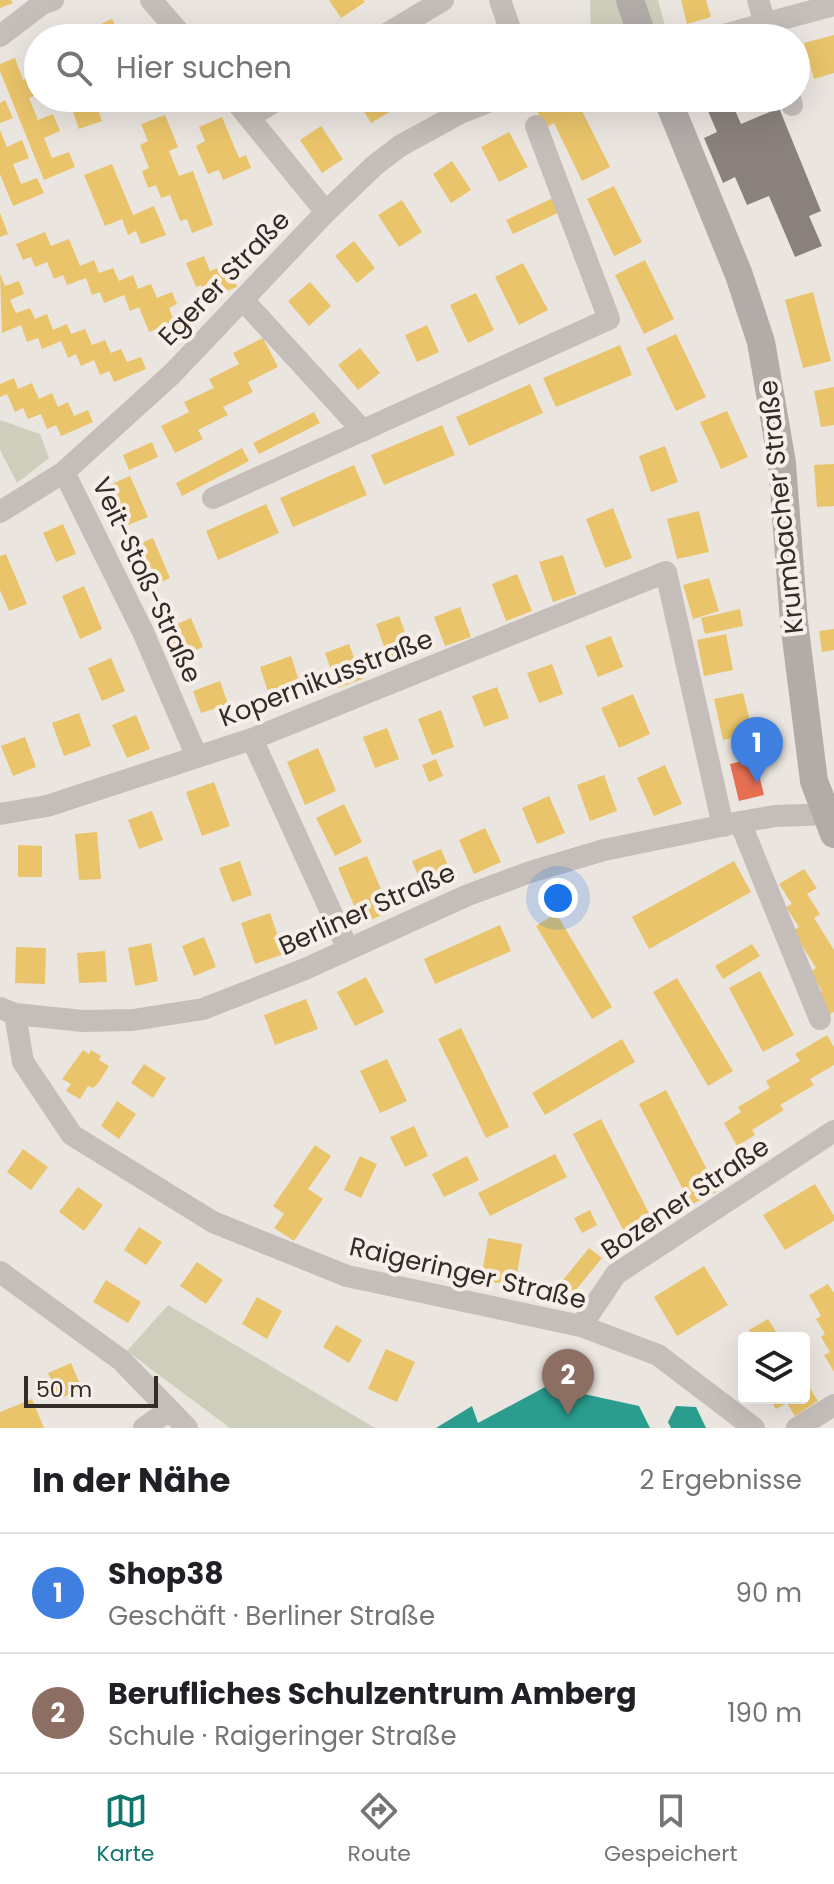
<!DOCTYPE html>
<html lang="de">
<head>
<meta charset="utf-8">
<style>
	body { margin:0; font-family:Poppins,sans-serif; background:#f2f2f2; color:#202124 }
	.controls { position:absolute; right:24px; bottom:24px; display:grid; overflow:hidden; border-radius:8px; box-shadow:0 8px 32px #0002 }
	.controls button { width:72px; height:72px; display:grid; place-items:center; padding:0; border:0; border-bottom:2px solid #e0e0e0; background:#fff; color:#202124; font:40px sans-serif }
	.scale { position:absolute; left:24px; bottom:20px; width:134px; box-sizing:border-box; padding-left:8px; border:4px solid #332b28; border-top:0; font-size:22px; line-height:28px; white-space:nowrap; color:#332b28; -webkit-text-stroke:6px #f7efe7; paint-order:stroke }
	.you { position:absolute; left:558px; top:898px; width:28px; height:28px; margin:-20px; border:6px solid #fff; border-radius:50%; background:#1a73e8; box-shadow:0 0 0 12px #1a73e833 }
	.badge { display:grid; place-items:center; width:52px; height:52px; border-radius:50%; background:#0f766e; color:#fff; font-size:26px; font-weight:700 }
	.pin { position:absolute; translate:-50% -66px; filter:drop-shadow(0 2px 4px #0008) }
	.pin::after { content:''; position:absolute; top:42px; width:28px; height:24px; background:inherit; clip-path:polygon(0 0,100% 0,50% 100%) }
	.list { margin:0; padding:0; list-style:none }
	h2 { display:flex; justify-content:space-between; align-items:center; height:104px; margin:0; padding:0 32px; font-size:34px }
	h2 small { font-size:26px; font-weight:400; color:#757577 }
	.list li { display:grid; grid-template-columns:52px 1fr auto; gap:24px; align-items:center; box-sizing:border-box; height:120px; padding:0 32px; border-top:2px solid #e0e0e0 }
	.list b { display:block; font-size:30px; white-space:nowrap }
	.list p { margin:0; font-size:26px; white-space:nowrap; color:#757577 }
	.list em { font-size:26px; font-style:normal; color:#757577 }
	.icon { flex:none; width:44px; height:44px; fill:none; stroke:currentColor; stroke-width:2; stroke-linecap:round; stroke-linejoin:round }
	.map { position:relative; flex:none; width:834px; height:1428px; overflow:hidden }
	.search { position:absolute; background:#fff; box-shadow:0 8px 32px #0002; left:24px; right:24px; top:24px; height:88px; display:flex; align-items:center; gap:20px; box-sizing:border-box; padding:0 28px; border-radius:44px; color:#757577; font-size:30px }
	.sheet { height:344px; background:#fff }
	nav { display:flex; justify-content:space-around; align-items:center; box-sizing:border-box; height:112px; border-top:2px solid #e0e0e0; background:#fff; font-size:22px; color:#757577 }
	nav a { display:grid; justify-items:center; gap:4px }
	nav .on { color:#0f766e }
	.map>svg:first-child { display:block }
	.green { fill:#cdcebb }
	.homes { fill:#e9c46a }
	.shops { fill:#e76f51 }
	.schools { fill:#2a9d8f }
	.industry { fill:#8a817c }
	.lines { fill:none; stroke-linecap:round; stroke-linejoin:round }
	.minor { stroke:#c4bdb9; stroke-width:22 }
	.major { stroke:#b2aca9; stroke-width:28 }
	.labels { text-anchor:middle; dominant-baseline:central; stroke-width:8; stroke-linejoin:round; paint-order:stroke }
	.street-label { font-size:26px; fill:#332b28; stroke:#f7efe7 }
</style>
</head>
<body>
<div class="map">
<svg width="834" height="1428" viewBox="0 0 834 1428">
	<rect width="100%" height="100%" fill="#ebe5e0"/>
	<path class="green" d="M590,0H658L666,29L641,38H587L591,36Z
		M0,420L40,434L49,458L17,483L0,450Z
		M168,1305L375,1428H230L127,1351Z"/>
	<path class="homes" d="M0,0H11L13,3L0,8Z
		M329,0H363L365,2L341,18Z
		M681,0H706L711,17L687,24Z
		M112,19L120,38H90L87,30Z
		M475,25L482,38H453Z
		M834,35V73L814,79L804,43Z
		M15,58L23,80L37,74L38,77V94L29,98L38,120L53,114L60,131L44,138L52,158L69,152L75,167L44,180L0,71V64Z
		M68,98H94L102,121L79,129Z
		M115,98H149L120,110Z
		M356,98H386L393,110L371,123Z
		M564,98L573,113L581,109L610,167L582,181L554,123L545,128L537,111Z
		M5,100L13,118L0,123V103Z
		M165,115L178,147L169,151L179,176L193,171L213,225L192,233L187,219L180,221L170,195L161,198L156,185L148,188L142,171L149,168L140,145L148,141L141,124Z
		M222,117L239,158L246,155L251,168L223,180L219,170L208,174L196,146L205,141L199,127Z
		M321,126L343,159L322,173L300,140Z
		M0,130L7,147L22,140L29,158L13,164L21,184L37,178L44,193L13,206L0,174Z
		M509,132L528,167L499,182L481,147Z
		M452,161L471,190L451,203L433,174Z
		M112,164L133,215L154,206L166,235L141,244L136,231L128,235L122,219L105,226L84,175Z
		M614,186L642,242L614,256L587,199Z
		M553,198L560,212L513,234L506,220Z
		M402,200L422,232L399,247L378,215Z
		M0,213L8,234L0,237Z
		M45,232L51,246L69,239L80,266L94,260L99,273L113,268L119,281L133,275L138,289L151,284L157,298L172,292L177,304L169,308L175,324L189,318L193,330L161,343L156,329L149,332L139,307L130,311L124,295L104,303L100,292L92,295L86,278L67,285L63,275L54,279L47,262L35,267L31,257L23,260L16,244Z
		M354,241L375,268L357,283L335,256Z
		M204,256L210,271L229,264L237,287L206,299L201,285L196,287L186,263Z
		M645,260L674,319L644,334L615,275Z
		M523,263L548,310L519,325L495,277Z
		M0,274L5,286L19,281L24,294L10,300L16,313L30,308L35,319L47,314L53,330L67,324L71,334L85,329L92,345L105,340L111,353L121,349L127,362L141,357L146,369L114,382L109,371L100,375L94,360L81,366L76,354L68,358L61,341L42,349L38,338L27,342L21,325L2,333Z
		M310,282L331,306L309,326L288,301Z
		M813,292L831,361L803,368L785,300Z
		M476,293L494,330L468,343L450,305Z
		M427,325L439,352L417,362L405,335Z
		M676,334L706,397L676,411L646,348Z
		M263,338L278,367L248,382L253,392L223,407L228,415L198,430L203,439L175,453L161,426L189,412L184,402L214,388L209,379L239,364L233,353Z
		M620,345L632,375L556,407L543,378Z
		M360,348L380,373L358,390L338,365Z
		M14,378L18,389L32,383L39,399L52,393L58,407L68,402L74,416L88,410L93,422L61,436L56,425L47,429L41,414L28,419L23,408L15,412L7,394L0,397V384Z
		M530,384L543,413L469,446L456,417Z
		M834,387V425L821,427L814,391Z
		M727,411L748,457L721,469L700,422Z
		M314,412L320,423L259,454L253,443Z
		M442,425L455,455L384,485L371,455Z
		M152,442L158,457L129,470L123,455Z
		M665,446L678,482L651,492L639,456Z
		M242,448L249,461L182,496L176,483Z
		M834,464V506L817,507L814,465Z
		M354,465L367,495L293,527L280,498Z
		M130,476L148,517L120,528L103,488Z
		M266,504L279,533L218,560L206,531Z
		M613,508L632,558L605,568L586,519Z
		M699,511L709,552L677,559L667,519Z
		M63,524L76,554L56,562L43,533Z
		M153,538L170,578L150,587L132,547Z
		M6,554L27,604L9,611L0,590V556Z
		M563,555L576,594L553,602L539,562Z
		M517,574L532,611L506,621L492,584Z
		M709,578L719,611L693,619L683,585Z
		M84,586L102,629L80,639L62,596Z
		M460,607L471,637L445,646L434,617Z
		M740,609L743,626L705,634L701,618Z
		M399,616L414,657L391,666L376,624Z
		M191,618L203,647L179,658L166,629Z
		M834,629V650L822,652L819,631Z
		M726,634L733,670L704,676L697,640Z
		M611,636L623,667L598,677L585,646Z
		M349,644L362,679L338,688L325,653Z
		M291,656L299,681L268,692L260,667Z
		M111,658L125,691L102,701L88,668Z
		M552,664L563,694L539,703L527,673Z
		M220,681L228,704L201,713L193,691Z
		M497,687L509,718L484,727L472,696Z
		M743,693L753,733L723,740L714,699Z
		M633,694L650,734L619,748L601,708Z
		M441,710L454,747L432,755L418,719Z
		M79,713L91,746L64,756L52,723Z
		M136,715L150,749L127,758L112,725Z
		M387,728L399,759L375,768L363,737Z
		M25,737L36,767L13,776L1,746Z
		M318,748L336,791L305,805L287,762Z
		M436,759L443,776L429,782L422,765Z
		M665,765L682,804L654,816L637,778Z
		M604,775L617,811L590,821L577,785Z
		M214,782L230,826L202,836L186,792Z
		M549,796L565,833L537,844L522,808Z
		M344,804L362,842L335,856L316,818Z
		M152,811L163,840L139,849L128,820Z
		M485,828L501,862L474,874L459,840Z
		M97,832L101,879L79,880L75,834Z
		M18,845L42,846V877H18Z
		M441,849L455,882L426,894L412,861Z
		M367,856L390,911L362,924L338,868Z
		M240,861L252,895L232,902L219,868Z
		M734,861L751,892L649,949L632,917Z
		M804,869L817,888L807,894L820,914L814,918L834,950V1012L829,1015L817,994L822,991L810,972L816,968L793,931L799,927L786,907L792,904L779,884Z
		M270,913L284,954L255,964L241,923Z
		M556,913L612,1007L592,1019L536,926Z
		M500,925L511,951L435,984L424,959Z
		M204,937L216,967L194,976L182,946Z
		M151,943L158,981L135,986L128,948Z
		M752,944L760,956L723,979L715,966Z
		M16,947L46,948L45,984L15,983Z
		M105,951L107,982L79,983L77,953Z
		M760,971L794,1035L763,1052L729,988Z
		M366,977L384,1012L355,1026L337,992Z
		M677,978L733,1071L708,1086L653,992Z
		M306,999L318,1029L275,1045L264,1015Z
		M461,1028L509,1127L486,1138L438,1039Z
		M827,1035L834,1047V1065L810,1079L814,1085L780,1105L784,1110L752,1130L755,1135L737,1146L724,1123L741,1112L738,1107L770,1088L766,1081L800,1061L795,1054Z
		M622,1039L635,1062L545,1115L532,1093Z
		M83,1050L89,1054L91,1050L101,1056L99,1060L109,1066L99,1082L93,1088L88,1086L80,1099L66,1091L71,1084L62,1079Z
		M387,1059L407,1101L380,1113L360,1071Z
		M144,1064L166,1078L153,1098L131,1083Z
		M666,1090L718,1191L691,1205L639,1104Z
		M117,1101L136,1114L119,1139L101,1126Z
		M601,1119L657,1229L630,1243L573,1134Z
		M414,1126L428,1156L405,1167L390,1137Z
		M315,1145L331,1156L308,1189L323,1199L294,1241L274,1228L284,1214L273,1206Z
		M23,1149L48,1167L31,1190L7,1172Z
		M555,1154L567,1177L490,1216L478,1193Z
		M360,1156L377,1164L361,1198L344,1190Z
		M467,1156L479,1180L444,1197L432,1174Z
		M815,1184L834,1216V1221L785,1250L763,1215Z
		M78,1187L103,1205L84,1231L59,1212Z
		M590,1210L597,1225L582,1233L574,1218Z
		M139,1227L162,1242L146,1265L124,1250Z
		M488,1238L522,1244L515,1286L481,1280Z
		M589,1248L602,1258L567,1301L554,1291Z
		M197,1262L223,1280L206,1304L180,1286Z
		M704,1266L728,1305L677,1336L654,1297Z
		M106,1280L141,1302L128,1323L93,1302Z
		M828,1284L834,1293V1372L824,1355L830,1352L821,1337L825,1334L816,1319L821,1316L809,1295Z
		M257,1297L282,1311L267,1339L242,1324Z
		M768,1319L780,1338H753L749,1330Z
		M336,1325L362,1340L349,1363L323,1347Z
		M386,1349L415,1362L397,1402L368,1389Z
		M71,1363L82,1389L59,1399L48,1373Z
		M810,1388L818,1401L795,1416L787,1403L776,1409L769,1398H804V1392Z
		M32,1399L44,1428H0V1412Z"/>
	<path class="shops" d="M755,758L764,795L739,801L730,764Z"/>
	<path class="schools" d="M547,1386L639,1406L650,1428H436L472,1406L478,1423Z
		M676,1406L696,1407L706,1428H671L668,1422Z"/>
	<path class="industry" d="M731,101L741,124L779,108L821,211L809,216L822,246L795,257L769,196L747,205L735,177L723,183L704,138L717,132L708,111Z"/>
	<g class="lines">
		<path class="minor" d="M151,0L184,38
			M500,0L513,38
			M758,0L769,37
			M0,36L42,4L53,0
			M380,38L443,0
			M712,38L834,5
			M233,98L326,212
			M790,98L792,105
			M249,117L280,98
			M243,300L363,431
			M64,472L143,632L197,757
			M213,498L609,319L536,126
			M0,512L64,472L172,374L326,212L375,165L400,146L460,113L498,98
			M252,739L348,949
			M0,814L47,806L252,739L666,572L723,826
			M740,822L820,1019
			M0,1008L15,1014L83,1021L133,1020L203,1009L305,969L468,895L530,872L604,850L740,822L775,816L834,814
			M15,1014L23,1062L72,1135L213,1222L347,1276L581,1326L658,1355L754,1428
			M0,1272L121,1360L187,1428
			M581,1326L616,1274L834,1131
			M144,1428L169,1410
			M797,1428L834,1405"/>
		<path class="major" d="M630,0L643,38
			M667,98L739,275L761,342L782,463L794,622L814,781L834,834"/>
	</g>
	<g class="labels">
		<g class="street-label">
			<text transform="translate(224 278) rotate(-46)">Egerer Straße</text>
			<text transform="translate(781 507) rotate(-96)">Krumbacher Straße</text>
			<text transform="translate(147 580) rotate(65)">Veit-Stoß-Straße</text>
			<text transform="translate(326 678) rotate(-21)">Kopernikusstraße</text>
			<text transform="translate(367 909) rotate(-24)">Berliner Straße</text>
			<text transform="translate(685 1198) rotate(-34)">Bozener Straße</text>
			<text transform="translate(468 1273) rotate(13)">Raigeringer Straße</text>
		</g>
	</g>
</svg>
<div class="controls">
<button><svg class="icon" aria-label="layers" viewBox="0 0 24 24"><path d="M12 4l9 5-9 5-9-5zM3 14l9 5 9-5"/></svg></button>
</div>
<div class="scale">50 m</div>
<div class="you"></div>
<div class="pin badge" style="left:757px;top:783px;background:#3f7fe0">1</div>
<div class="pin badge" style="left:568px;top:1415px;background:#8d6e63">2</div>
<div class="search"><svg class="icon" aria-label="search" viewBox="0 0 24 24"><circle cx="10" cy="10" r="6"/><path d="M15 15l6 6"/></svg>Hier suchen</div>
</div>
<section class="sheet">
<h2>In der Nähe<small>2 Ergebnisse</small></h2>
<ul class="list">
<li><span class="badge" style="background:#3f7fe0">1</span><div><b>Shop38</b><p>Geschäft · Berliner Straße</p></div><em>90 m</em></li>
<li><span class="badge" style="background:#8d6e63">2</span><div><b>Berufliches Schulzentrum Amberg</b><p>Schule · Raigeringer Straße</p></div><em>190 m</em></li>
</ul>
</section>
<nav>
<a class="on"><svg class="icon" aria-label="map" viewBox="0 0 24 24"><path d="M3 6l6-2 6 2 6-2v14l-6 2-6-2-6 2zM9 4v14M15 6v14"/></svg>Karte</a>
<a><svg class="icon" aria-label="directions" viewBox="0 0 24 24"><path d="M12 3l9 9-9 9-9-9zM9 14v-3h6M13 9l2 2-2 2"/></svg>Route</a>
<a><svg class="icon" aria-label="saved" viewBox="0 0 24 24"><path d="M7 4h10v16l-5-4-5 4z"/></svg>Gespeichert</a>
</nav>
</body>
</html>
